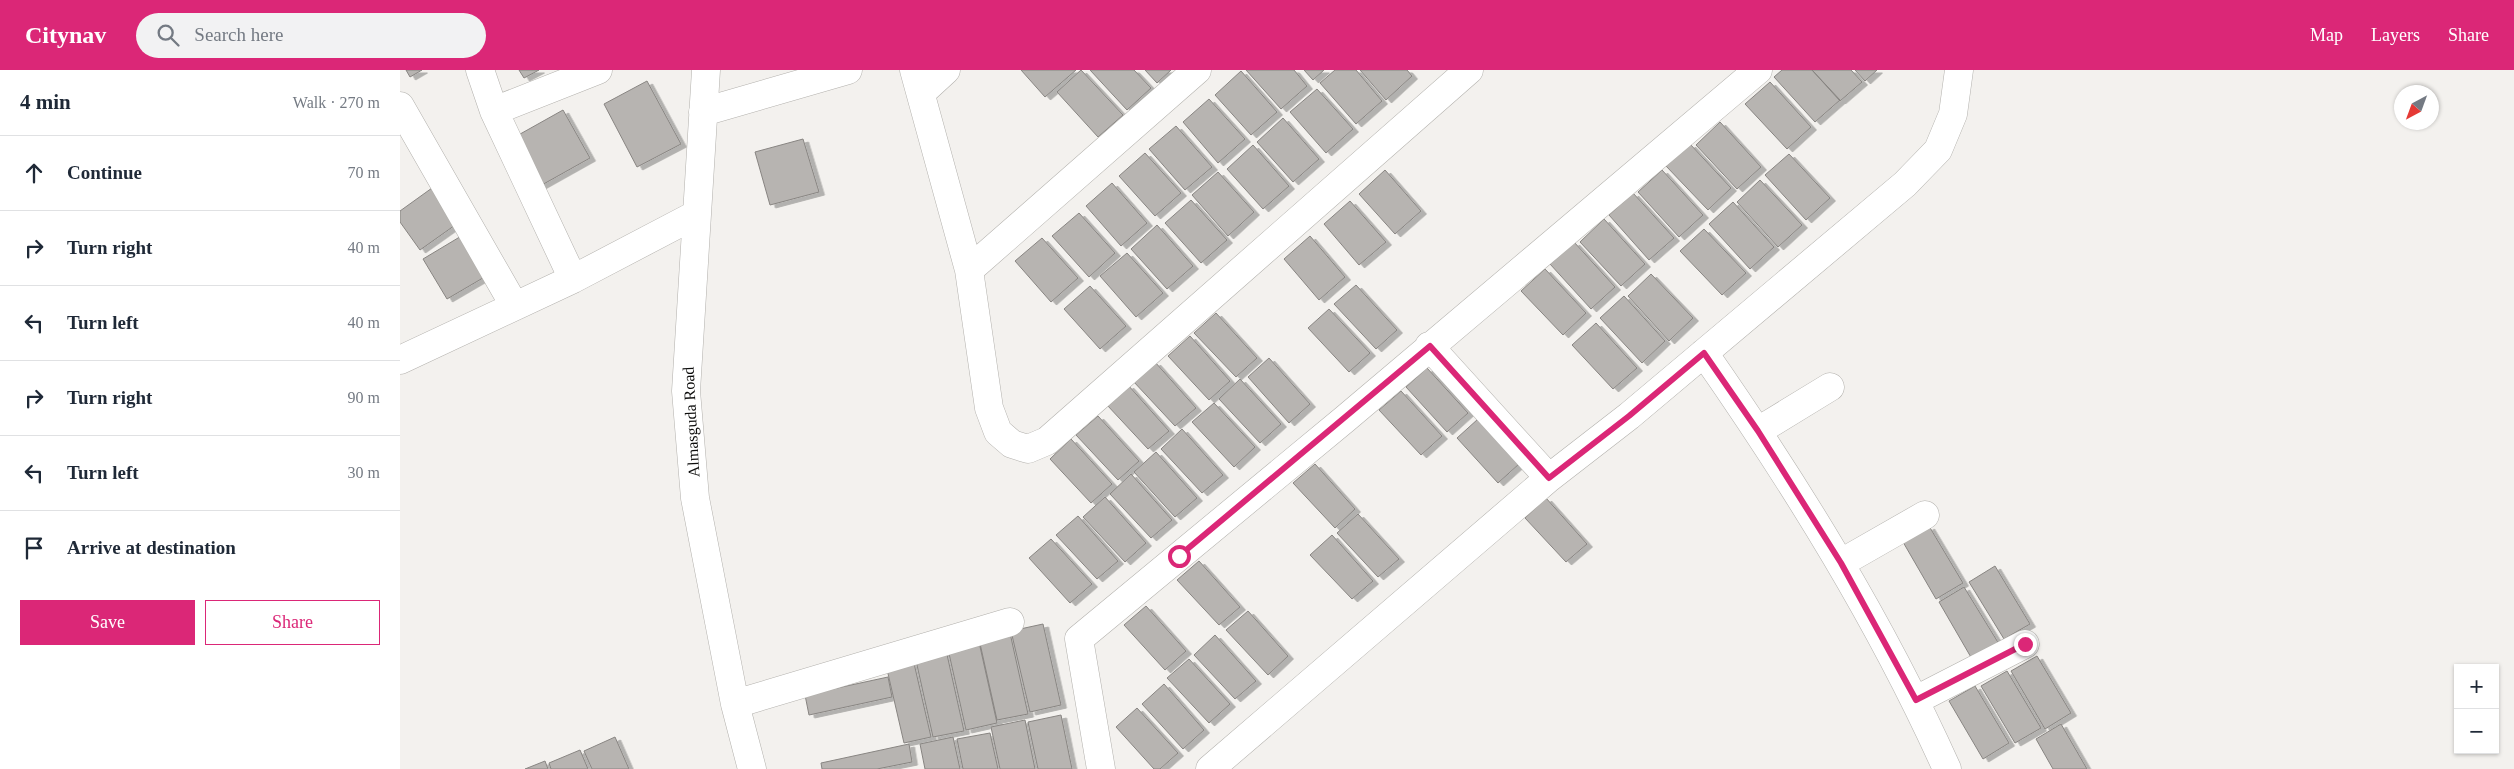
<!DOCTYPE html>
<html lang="en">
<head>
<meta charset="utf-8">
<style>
	body { margin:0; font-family:"Times New Roman",serif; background:#f2f2f3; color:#1f2937 }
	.controls { position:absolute; right:15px; bottom:15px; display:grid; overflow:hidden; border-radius:0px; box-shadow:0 1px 4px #0004 }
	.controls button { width:45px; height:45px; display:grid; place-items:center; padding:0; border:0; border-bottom:1px solid #e0e1e3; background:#fff; color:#1f2937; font:25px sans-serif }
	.compass { position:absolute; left:1994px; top:15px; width:45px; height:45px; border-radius:50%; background:#fff; box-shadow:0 1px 4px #0004; rotate:221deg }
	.stop { position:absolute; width:15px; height:15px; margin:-11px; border:4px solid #db2777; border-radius:50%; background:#fff }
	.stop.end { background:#db2777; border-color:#fff; box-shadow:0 1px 5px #0008 }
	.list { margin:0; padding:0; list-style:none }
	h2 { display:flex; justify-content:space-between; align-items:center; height:65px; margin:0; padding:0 20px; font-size:21px }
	h2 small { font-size:16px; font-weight:400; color:#747a83 }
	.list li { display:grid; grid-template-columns:32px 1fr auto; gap:15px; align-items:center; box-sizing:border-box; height:75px; padding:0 20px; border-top:1px solid #e0e1e3 }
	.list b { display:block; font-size:19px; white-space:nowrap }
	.list em { font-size:16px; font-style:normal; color:#747a83 }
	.actions { display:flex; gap:10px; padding:15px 20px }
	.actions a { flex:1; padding:11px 0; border:1px solid #db2777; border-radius:0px; text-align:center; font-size:18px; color:#db2777 }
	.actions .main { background:#db2777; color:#fff }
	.icon { flex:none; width:28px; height:28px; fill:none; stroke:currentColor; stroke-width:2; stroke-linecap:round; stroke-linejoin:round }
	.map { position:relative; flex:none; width:2114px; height:699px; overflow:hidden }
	header { display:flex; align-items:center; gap:30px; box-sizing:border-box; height:70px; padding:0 25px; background:#db2777; color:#fff }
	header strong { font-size:24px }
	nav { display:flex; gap:28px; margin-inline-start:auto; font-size:18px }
	.search { width:350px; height:45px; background:#f2f2f3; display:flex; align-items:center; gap:12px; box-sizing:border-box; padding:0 18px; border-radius:28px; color:#747a83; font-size:19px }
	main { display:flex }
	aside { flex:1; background:#fff }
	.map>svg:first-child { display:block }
	.building { fill:#b7b4b1; stroke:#888582; filter:url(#shadow) }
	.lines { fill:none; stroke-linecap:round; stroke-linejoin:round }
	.minor-casing { stroke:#b2b0ac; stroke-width:29 }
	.minor { stroke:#fff; stroke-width:28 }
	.route { stroke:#db2777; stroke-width:6 }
	.labels { text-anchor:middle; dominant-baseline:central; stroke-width:5; stroke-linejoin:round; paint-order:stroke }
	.street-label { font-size:16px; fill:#0d0d0c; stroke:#fff }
</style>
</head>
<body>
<header>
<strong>Citynav</strong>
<div class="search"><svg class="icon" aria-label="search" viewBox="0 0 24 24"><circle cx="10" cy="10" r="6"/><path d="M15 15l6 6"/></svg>Search here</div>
<nav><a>Map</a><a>Layers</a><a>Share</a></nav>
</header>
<main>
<aside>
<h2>4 min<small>Walk · 270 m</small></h2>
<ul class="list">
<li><svg class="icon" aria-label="ahead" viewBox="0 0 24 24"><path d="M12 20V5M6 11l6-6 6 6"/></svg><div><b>Continue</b></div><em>70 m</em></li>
<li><svg class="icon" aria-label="right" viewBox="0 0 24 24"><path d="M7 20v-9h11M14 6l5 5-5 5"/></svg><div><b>Turn right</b></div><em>40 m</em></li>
<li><svg class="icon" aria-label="left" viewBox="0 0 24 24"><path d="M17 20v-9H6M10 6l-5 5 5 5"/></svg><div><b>Turn left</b></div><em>40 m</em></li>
<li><svg class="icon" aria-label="right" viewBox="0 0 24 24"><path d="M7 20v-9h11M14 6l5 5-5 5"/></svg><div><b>Turn right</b></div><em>90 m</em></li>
<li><svg class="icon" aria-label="left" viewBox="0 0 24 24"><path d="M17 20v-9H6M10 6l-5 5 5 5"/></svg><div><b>Turn left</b></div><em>30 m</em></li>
<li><svg class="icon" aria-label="arrive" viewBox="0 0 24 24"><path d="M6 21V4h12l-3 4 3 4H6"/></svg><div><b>Arrive at destination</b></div></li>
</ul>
<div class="actions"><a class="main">Save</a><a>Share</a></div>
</aside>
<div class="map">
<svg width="2114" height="699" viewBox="0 0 2114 699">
	<defs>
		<filter id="shadow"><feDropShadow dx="5.5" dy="3" stdDeviation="0" flood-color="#0004"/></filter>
	</defs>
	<rect width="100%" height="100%" fill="#f3f1ee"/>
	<path class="building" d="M6,0H22L10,7Z
		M119,0H139L124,8Z
		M621,0H676L645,27Z
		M681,0L723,45L698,67L657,22Z
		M690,0H734L751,18L727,40Z
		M745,0H771L757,13Z
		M846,0H894L907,16L881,39Z
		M904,0H924L913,10Z
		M935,0H956L982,31L956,54L920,13Z
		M960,0H1007L1012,6L986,30Z
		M1382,0H1412L1440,30L1415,52L1374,7Z
		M1412,0H1451L1462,12L1440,31Z
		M1455,0H1477L1465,11Z
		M841,1L877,42L851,65L815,25Z
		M247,11L281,74L237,97L204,34Z
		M1370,12L1411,57L1387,79L1345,34Z
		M917,19L953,59L926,83L890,42Z
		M809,29L845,69L818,93L783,52Z
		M163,40L190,88L140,116L113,68Z
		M883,48L919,89L893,112L857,72Z
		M1320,52L1361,97L1337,119L1296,75Z
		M776,56L812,97L785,120L749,79Z
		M403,69L419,122L370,135L355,82Z
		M1290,74L1331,118L1308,140L1266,96Z
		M853,75L889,116L863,139L827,99Z
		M745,83L781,123L755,146L719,106Z
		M1389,84L1430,128L1406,150L1365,105Z
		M985,100L1021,141L995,164L959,124Z
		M1262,100L1303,145L1279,167L1238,122Z
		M818,102L854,142L828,166L792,125Z
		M1360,110L1402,155L1378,177L1337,132Z
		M712,113L747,153L721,176L686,136Z
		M32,118L58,153L20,180L0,152V141Z
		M1233,123L1274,168L1249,190L1209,145Z
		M791,130L827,170L801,193L765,153Z
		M950,131L986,172L959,195L924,154Z
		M1333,132L1374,177L1350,199L1309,154Z
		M679,143L715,183L689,207L652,166Z
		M1204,149L1245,194L1221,216L1180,172Z
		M757,155L793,196L767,219L731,179Z
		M1304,159L1346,203L1322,225L1280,181Z
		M63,165L88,205L47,229L23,189Z
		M910,166L945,207L919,230L884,189Z
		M642,168L678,208L651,232L615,191Z
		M1174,172L1215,217L1191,239L1150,194Z
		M727,183L763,223L736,247L700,206Z
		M1145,199L1186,243L1163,265L1121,221Z
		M1251,204L1293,248L1269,271L1228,226Z
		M956,215L997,260L976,279L934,234Z
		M690,216L726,256L700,279L664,239Z
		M1224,226L1265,271L1242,293L1200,248Z
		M929,239L970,283L949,302L908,258Z
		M816,243L857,288L836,307L794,263Z
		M1196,253L1237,298L1213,319L1172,275Z
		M790,266L830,311L809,330L768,286Z
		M869,288L910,334L889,353L848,307Z
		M755,292L796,338L775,356L733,311Z
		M1027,298L1068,343L1047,362L1006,317Z
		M840,309L881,354L860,373L819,329Z
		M728,315L769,361L748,379L707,335Z
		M1001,321L1042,366L1021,385L979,340Z
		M814,333L855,377L834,397L792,352Z
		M698,346L739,391L718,410L676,365Z
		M1078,349L1119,394L1098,413L1057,368Z
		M782,359L823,405L802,423L761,379Z
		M671,369L712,414L691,433L650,389Z
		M756,382L797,428L775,447L734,402Z
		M915,394L955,439L935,458L893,413Z
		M731,404L772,450L751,468L710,424Z
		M705,427L746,473L725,492L683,447Z
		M1146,428L1187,474L1166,492L1125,448Z
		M958,444L999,489L978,507L937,463Z
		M678,446L718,491L697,509L656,465Z
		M1529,456L1563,513L1536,529L1503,472Z
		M932,465L973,511L952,529L910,485Z
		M651,469L692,514L670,533L629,488Z
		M799,491L840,537L819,555L777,510Z
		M1595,496L1630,554L1604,569L1569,512Z
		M1564,517L1599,574L1572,589L1539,532Z
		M746,536L786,581L765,600L724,555Z
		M848,541L888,586L868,605L826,560Z
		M643,554L661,635L630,642L611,561Z
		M610,563L628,644L597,650L579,569Z
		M815,565L856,611L835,629L794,585Z
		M579,572L597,653L566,660L548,579Z
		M546,580L564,661L533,667L515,586Z
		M1637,586L1671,643L1645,659L1611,601Z
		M513,589L531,667L504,673L486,595Z
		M789,589L830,634L809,653L767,608Z
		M1607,601L1641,658L1615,673L1581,616Z
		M488,607L492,627L409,645L405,625Z
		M764,614L804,660L783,679L742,634Z
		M1575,616L1609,673L1583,689L1549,631Z
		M737,638L778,683L760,699H754L716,657Z
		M661,645L672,699H638L628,652Z
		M625,650L635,699H600L591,657Z
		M1661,654L1687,699H1653L1636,669Z
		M590,663L598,699H563L557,669Z
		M215,667L229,699H192L184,681Z
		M553,667L560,699H525L520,674Z
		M509,674L512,692L477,699H422L421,693Z
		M180,680L188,699H151L149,693Z
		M145,691L148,699H125Z"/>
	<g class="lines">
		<defs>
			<path id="minor" d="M80,0L94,41L173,209
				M306,0L286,321L295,428L335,634L352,699
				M514,0L569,200L589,338L598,362L612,374L628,379L647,371L1069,0
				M521,23L546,0
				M0,36L114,235
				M94,41L198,0
				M303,42L448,0
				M569,200L797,0
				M1029,276L1149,408
				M1304,283C1396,415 1481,552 1547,699
				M0,290L173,209L297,144
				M1358,361L1430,317
				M1441,493L1525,445
				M1516,630L1625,574
				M335,634L610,552
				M701,699L679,569L945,349L1358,0
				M810,699L1149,408L1229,346L1505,114L1538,80L1553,44L1559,0"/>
		</defs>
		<use href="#minor" class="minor-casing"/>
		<use href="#minor" class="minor"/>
	</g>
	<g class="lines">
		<path class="route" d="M779,486L1030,276L1149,408L1229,346L1304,283L1358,361L1441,493L1516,630L1625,574"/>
	</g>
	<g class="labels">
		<g class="street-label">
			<text transform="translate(291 352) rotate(-93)">Almasguda Road</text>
		</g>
	</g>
</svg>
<div class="controls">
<button>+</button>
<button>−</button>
</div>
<svg class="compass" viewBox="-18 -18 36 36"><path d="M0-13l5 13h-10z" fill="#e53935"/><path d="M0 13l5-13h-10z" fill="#747a83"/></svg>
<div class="stop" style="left:779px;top:486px"></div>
<div class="stop end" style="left:1625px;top:574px"></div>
</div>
</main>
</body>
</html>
